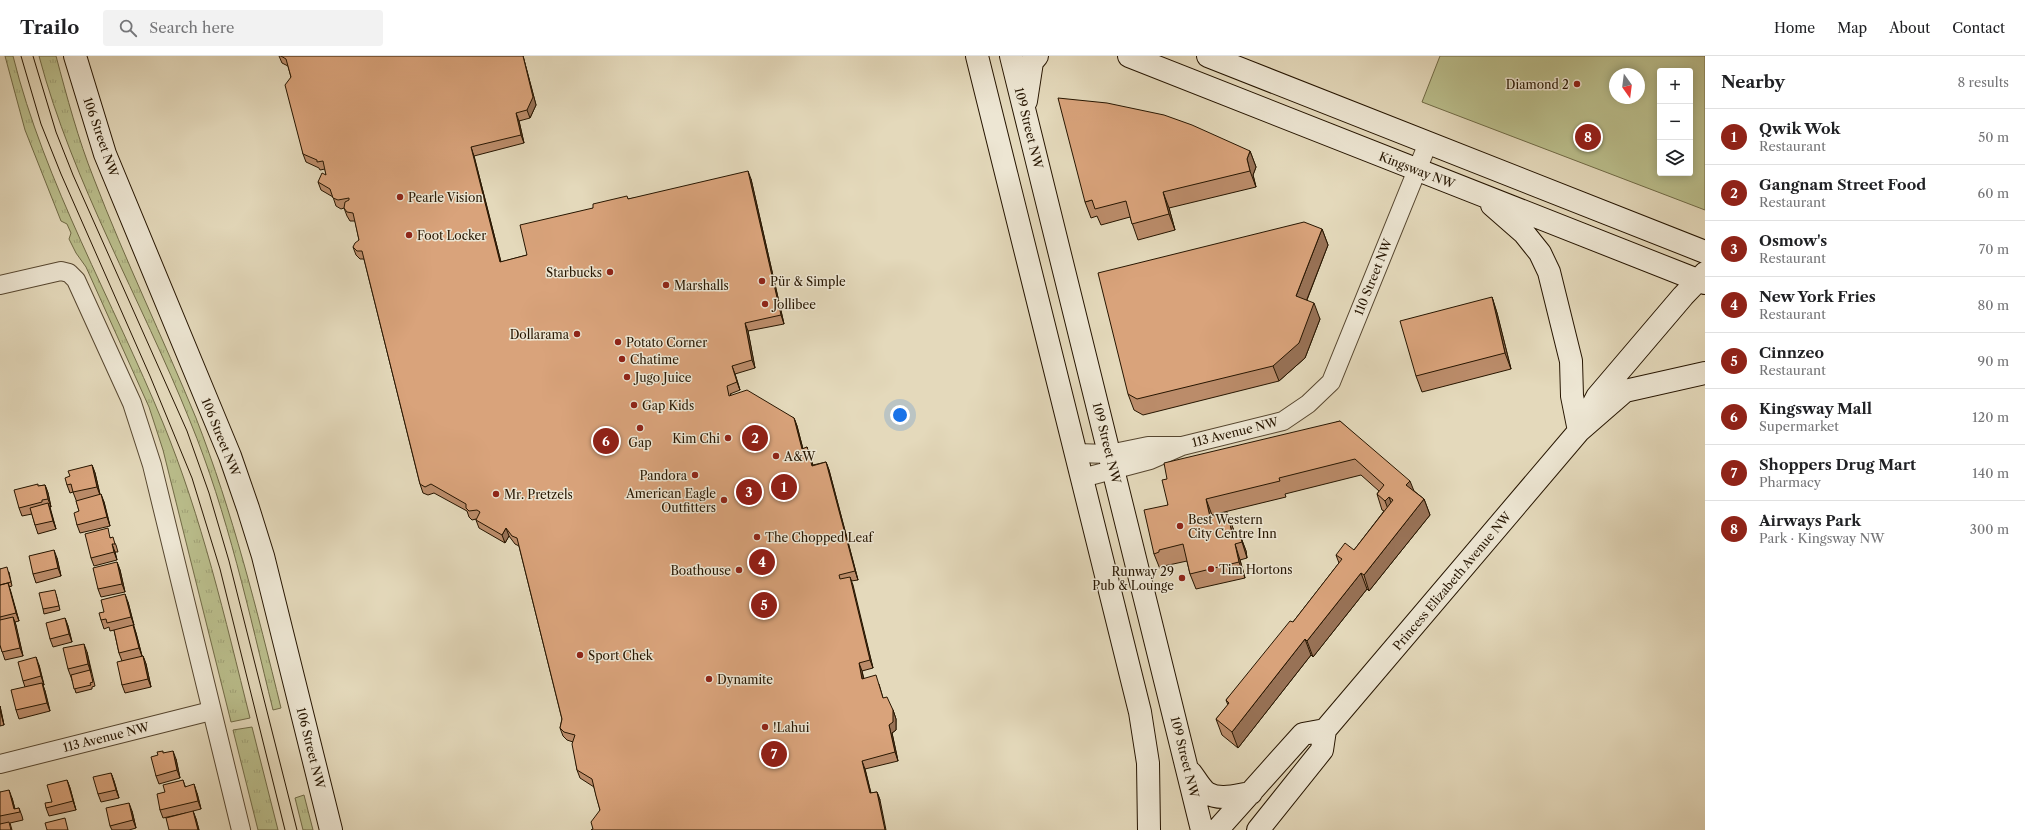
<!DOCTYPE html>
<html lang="en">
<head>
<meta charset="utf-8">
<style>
	body { margin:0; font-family:"Libre Caslon Text",serif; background:#f2f2f2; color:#202124 }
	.controls { position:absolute; right:12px; top:12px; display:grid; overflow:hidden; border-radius:4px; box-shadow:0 2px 10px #0003 }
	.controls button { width:36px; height:36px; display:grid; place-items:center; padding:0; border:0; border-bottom:1px solid #e0e0e0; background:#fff; color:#202124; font:20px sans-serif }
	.compass { position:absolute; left:1609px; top:12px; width:36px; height:36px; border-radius:50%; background:#fff; box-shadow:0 2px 10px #0003; rotate:166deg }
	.you { position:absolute; left:900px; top:359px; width:14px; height:14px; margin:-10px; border:3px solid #fff; border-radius:50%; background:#1a73e8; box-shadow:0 0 0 6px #1a73e833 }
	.badge { display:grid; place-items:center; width:26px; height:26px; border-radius:50%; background:#8f2418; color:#fff; font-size:13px; font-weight:700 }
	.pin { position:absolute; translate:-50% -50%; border:2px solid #fff; box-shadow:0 1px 4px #0006 }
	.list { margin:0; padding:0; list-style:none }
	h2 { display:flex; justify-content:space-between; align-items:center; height:52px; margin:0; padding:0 16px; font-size:17px }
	h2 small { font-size:13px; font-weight:400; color:#757577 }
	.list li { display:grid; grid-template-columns:26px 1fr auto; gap:12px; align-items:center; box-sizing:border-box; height:56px; padding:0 16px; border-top:1px solid #e0e0e0 }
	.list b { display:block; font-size:15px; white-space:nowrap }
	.list p { margin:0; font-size:13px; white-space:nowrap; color:#757577 }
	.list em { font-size:13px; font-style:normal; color:#757577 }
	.icon { flex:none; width:22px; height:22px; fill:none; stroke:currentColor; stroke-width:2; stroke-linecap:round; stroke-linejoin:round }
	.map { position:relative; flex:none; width:1705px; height:774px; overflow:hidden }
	header { display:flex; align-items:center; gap:24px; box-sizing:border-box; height:56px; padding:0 20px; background:#fff; border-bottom:1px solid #e0e0e0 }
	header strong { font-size:19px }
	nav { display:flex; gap:22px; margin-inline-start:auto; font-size:14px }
	.search { width:280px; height:36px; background:#f2f2f2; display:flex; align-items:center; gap:10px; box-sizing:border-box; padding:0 14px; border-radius:4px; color:#757577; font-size:15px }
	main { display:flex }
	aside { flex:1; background:#fff }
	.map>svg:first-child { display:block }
	.grass { fill:url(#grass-tufts); stroke:#706a46 }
	.park { fill:#babe8c; stroke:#706a46; fill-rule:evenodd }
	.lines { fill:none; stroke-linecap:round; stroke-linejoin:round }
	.street-casing { stroke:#56462f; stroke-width:20 }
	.secondary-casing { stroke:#261500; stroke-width:24 }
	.street { stroke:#ede6d3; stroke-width:18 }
	.secondary { stroke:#ede6d3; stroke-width:22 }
	.tram { stroke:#261500; stroke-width:1 }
	.wall { fill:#bb8c6a; stroke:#261500 }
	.shaded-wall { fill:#987256; stroke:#261500 }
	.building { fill:#d9a37b; stroke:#261500 }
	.poi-dot { fill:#8f2418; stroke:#ede6d3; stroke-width:1.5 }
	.labels { text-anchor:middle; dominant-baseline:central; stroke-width:3; stroke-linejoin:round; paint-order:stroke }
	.poi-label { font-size:12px; fill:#261500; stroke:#ede6d3; text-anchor:start }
	.street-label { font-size:12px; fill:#261500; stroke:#ede6d3 }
</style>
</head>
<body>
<header>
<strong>Trailo</strong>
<div class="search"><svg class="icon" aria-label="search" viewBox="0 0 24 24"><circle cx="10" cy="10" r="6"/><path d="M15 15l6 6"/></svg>Search here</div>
<nav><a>Home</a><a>Map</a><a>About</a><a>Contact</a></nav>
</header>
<main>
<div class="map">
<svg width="1705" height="774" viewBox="0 0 1705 774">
	<defs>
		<pattern id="grass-tufts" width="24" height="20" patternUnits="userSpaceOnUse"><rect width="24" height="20" fill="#babe8c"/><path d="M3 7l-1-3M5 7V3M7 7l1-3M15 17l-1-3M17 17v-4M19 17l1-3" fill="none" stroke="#a0a277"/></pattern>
	</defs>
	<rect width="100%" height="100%" fill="#e4d9bb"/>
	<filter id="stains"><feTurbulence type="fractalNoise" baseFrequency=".005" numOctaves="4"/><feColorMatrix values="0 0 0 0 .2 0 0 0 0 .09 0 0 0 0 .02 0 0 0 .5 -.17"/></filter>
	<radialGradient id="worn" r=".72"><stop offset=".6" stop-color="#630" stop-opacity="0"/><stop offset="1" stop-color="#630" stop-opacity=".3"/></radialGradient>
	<path class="grass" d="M5,0H13C45,128 113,245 163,367C202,462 225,562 250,662L231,666L163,394L149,351L86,211L76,197L69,183L71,177L67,168L61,165L25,74Z
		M39,0H56C67,41 78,83 94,123C125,204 163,282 196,362C233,457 257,554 281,652L273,654C249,556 228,458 190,365C141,243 73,128 39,0Z
		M252,671L278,774H258L233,674Z
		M304,739L313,774H303L295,742Z"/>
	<path class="park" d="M1440,0H1705V154L1422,46ZM1660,15H1690V117H1660ZM1615,18H1639V42H1615Z"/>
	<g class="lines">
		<defs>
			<path id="street" d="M0,229L61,215L69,217L76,224L132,347L152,409L241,774
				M1182,390L1283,365L1308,348L1331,326L1428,87
				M1076,397L1109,398L1148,390H1182L1150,404L1082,422
				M0,708L211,655"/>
			<path id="secondary" d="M75,0L105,98L230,400L248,452L263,500L331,774
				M977,0L1140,656L1148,707L1149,774
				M1011,0L1202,774
				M1129,0L1705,227
				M1208,0L1705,196
				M1026,45L1032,6L1037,0
				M1492,149L1524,177L1540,197L1549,216L1571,305L1572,340L1579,375
				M1587,360L1597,341L1683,240L1705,217
				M1191,717C1195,722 1201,733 1207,737C1220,745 1237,739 1251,737
				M1217,774L1303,678L1325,674
				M1258,774L1322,694L1325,674L1579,375L1625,335L1705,317"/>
		</defs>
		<use href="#street" class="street-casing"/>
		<use href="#secondary" class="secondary-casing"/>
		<use href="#street" class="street"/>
		<use href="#secondary" class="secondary"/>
		<path class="tram" d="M21,0L41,68L61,118L150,320L192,422L220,513L285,774
			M33,0L56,76L73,119L187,375L209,437L229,505L297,774"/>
	</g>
	<path class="wall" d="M279,0H523L536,49L530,62L519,65L524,87L474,100L501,206L527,199L593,152L628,143L751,123L784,268L748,275L755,312L735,318L740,334L730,338L731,339L794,362L797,370L803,393L807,391L813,409L826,406L829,414L858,524L851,525L873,612L862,615L864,623L879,628L883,642L893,654L896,663V674L892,677L898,705L865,713L871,737L877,736L880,744L593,773L600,754L594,731L580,722L577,714L573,686L567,684L563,680L560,672L562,663L519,490L515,488L509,480L505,487L479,472L476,464V463L472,464L469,461L467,455L434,437L428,439L423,437L420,428L364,203H360L356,199L353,191L359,184L355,165H350L347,160L344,152L341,153L336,150L333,141L321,134L318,126L326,119L325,113L320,114L319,112L306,106L303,98L291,21L288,10L282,7Z
		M1250,95L1256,111L1253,119L1256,131L1169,152L1175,174L1138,184L1130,161L1101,169L1097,160L1091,162L1085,146Z
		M1322,173L1328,189L1307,244L1320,263L1305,302L1279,325L1143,359L1134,354L1128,338Z
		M1492,241L1497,257L1511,313L1422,336L1416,320Z
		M1340,365L1413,434L1424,443L1430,459L1369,535L1367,533L1313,601L1311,599L1238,692L1222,679L1216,663L1228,649L1226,644L1293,566L1339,507L1336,499L1354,494L1384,455L1382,454L1377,438L1379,435L1361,419L1285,438L1286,441L1212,459V460L1233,472L1235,480L1240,479L1246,495L1247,502L1240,504L1245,522L1196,533L1190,518L1187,505L1164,510L1165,512L1160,513L1154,498L1168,449L1167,423Z
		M92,409L95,417L100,438L104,446L110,470L80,477L77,469L79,455L76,444L73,436L70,437L67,429L70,420Z
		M45,429L48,437L51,451H50L56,473L38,478L35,469L32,458L22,460L19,452L39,430Z
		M111,481L116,489L118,496H115L117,504L94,510L91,502Z
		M57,502L61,520L36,527L33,518Z
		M117,506L120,514L125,536L101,541L98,533Z
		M0,513L9,516L12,530L9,531L19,565L15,566L23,600L5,604L0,589Z
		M56,538L60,554L44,558L43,553Z
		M128,546L134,570L136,577L142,600H143L146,608L151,631L125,637L122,629V605L119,597L114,574L110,575L109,571L104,573L101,564L104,556Z
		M65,562L68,570L72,586L53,591L50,583Z
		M87,596L95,630L92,631V633L76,637L71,621L68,613Z
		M39,609L44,629H43L45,635L50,655L19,663L16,654L25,631L23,625Z
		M0,650L4,669L0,670Z
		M164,697L176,703L180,722L159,728L156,720Z
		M111,717L114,725L119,742L101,746L98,738Z
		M67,724L70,732L76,754L49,760L46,752L52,746Z
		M183,724L185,730L197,737L201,753L193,755L196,763L199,774H169L186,757L163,762L160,754L165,736Z
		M0,736L12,742L15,753L19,752L22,760L23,764L10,767L12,774H0Z
		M132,755L136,772L129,774H112L110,770Z"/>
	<path class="shaded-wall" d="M523,0L536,49L530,62L527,54Z
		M516,57L519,65L524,87L521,79Z
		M471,91L474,100L503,214L500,206Z
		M1250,95L1256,111L1253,119L1256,131L1250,115L1247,103Z
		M748,115L751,123L784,268L781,259Z
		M1163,136L1169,152L1175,174L1169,158Z
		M1322,173L1328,189L1302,256L1296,240Z
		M1492,241L1497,257L1511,313L1505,297Z
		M1314,247L1320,263L1305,302L1279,325L1273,310Z
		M745,267L748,275L755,312L752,304Z
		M732,310L735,318L740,334L737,326Z
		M794,362L797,370L805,401L802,393Z
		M807,391L810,400L815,418L812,410Z
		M826,406L829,414L858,524L855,515Z
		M92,409L95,417L100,439L97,431Z
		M1410,425L1416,440L1406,429Z
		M45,429L48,437L51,451L48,443Z
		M101,438L104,446L110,470L107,461Z
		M1389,441L1395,457L1391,461L1385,445Z
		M1206,443L1212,459L1216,476L1210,461Z
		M1424,443L1430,459L1369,535L1364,519Z
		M48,447L51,456L56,473L53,465Z
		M1227,456L1233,472L1236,487L1233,481Z
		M506,472L509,480L505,487L502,479Z
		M1240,479L1246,495L1247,502L1242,486Z
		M112,488L115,496L117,504L114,496Z
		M1235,488L1240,504L1245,522L1239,506Z
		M54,494L57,502L61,520L58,512Z
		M117,506L120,514L125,536L122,528Z
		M1361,517L1367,533L1313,601L1307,585Z
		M850,521L853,529L873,612L870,604Z
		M8,527L11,536L19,565L16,557Z
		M125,538L128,546L134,569L131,561Z
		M13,561L16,569L23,600L20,592Z
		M65,562L68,570L72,586L69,578Z
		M133,569L136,577L142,600L139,592Z
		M1305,583L1311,599L1238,692L1232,676Z
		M84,588L87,596L91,617L88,608Z
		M143,600L146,608L151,631L148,623Z
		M36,601L39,609L44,629L41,620Z
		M859,607L862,615L865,632L862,623Z
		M42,627L45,635L50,655L47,647Z
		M0,650L4,669L0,654Z
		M893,654L896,663V674L892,677L898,705L895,696L889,669Z
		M173,695L176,703L180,722L177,714Z
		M862,705L865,713L873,746L870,737Z
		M111,717L114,725L119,742L116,734Z
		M67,724L70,732L76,754L73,745Z
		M194,728L197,737L201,753L198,745Z
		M9,734L12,742L16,757L14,753Z
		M877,736L880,744L886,774H885Z
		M129,747L132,755L136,772L133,764Z
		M193,755L196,763L199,774H198Z"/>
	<path class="building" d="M281,0H523L533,41L527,54L516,57L521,79L471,91L500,206L527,199L520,169L593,152V148L627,140L628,143L748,115L781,259L745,267L752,304L732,310L737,326L727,330L729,340L747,334L794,362L802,393L807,391L812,410L826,406L855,515L839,519L840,523L850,521L870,604L859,607L862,623L876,619L883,642L887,641L893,654V666L889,669L895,696L862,705L870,737L877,736L885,774H591L593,773L591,766L600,754L596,740L592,723L577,714L572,688L575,679L564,676L560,672L562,663L517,482L512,480L506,472L502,479L476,464L480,456L477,454L469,455L466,452V448L431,428L425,431L420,428L362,195H357L353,191L355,187L359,184L353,157L347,156L344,152L345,146L349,144V142L338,144L333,142L330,133L318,126L322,117L326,119L323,105L317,106V104L303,98L285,29L291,21L286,3Z
		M1058,42L1107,47L1164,59L1192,69L1250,95L1247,103L1250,115L1163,136L1169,158L1132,168L1126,145L1095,153L1092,144L1085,146Z
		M1304,166L1322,173L1296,240L1314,247L1299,287L1273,310L1137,343L1128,338L1098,217Z
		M1492,241L1505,297L1416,320L1400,265Z
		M1340,365L1410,425L1406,429L1424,443L1364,519L1361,517L1307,585L1305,583L1232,676L1216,663L1229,647L1226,644L1290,565L1293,566L1342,503L1336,499L1345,487L1354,494L1393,444L1389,441L1385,445L1377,438L1384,429L1355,403L1279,422L1280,425L1206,443L1210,461L1227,456L1233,481L1240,479L1242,486L1235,488L1239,506L1190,518L1183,488L1159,494V496L1154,498L1144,454L1168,449L1162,424L1167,423L1164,407Z
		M92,409L97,431L73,436L71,428L67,429L65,422L70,420L68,415Z
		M38,428V430L45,429L48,443L42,444V446L19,452L14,434Z
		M101,438L107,461L77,469L74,457L79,455L76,445Z
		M48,447L53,465L35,469L30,452Z
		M108,472L110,482L113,481L115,488H112L114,496L91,502L85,478Z
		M54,494L58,512L33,518L29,500Z
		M117,506L122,528L98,533L93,512Z
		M7,511L11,526L0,529V513Z
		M8,527L16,557L0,561V529Z
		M55,534L59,550L43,553L39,537Z
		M125,538L131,561L107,567L106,563L101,564L99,557L104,556L101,544Z
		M13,561L20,592L2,596L0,589V564Z
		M65,562L69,578L50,583L46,567Z
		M133,569L139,592L119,597L114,574Z
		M84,588L88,608L68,613L63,592Z
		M143,600L148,623L122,629L117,606Z
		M36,601L41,620L23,625L18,606Z
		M90,614L93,626L90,627L91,629L74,633L71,619Z
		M42,627L47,647L16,654L11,634Z
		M163,695V697L173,695L177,714L156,720L151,701L158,699L157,696Z
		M111,717L116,734L98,738L93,721Z
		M67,724L73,745L46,752L45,747L52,746L47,729Z
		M183,724L185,731L194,728L198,745L160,754L157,738L165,736L163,729Z
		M9,734L14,753L19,752L20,756L0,760V736Z
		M129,747L133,764L110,770L106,752Z
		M193,755L198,774H169L166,762Z
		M65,762L68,774H47L45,767Z
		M9,766L11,774H0V768Z"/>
	<g class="poi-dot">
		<circle cx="1577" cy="28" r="4"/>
		<circle cx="400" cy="141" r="4"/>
		<circle cx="409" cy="179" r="4"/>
		<circle cx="610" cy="216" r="4"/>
		<circle cx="762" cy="225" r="4"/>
		<circle cx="666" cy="229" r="4"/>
		<circle cx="765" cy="248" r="4"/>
		<circle cx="577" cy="278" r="4"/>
		<circle cx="618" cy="286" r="4"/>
		<circle cx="622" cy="303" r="4"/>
		<circle cx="627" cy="321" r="4"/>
		<circle cx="634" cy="349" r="4"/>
		<circle cx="640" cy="372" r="4"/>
		<circle cx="728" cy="382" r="4"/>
		<circle cx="776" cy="400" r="4"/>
		<circle cx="695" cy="419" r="4"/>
		<circle cx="496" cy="438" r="4"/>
		<circle cx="724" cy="444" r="4"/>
		<circle cx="1180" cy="470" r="4"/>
		<circle cx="757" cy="481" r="4"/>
		<circle cx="1211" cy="513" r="4"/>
		<circle cx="739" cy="514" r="4"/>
		<circle cx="1182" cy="522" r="4"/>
		<circle cx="580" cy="599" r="4"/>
		<circle cx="709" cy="623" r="4"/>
		<circle cx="765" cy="671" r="4"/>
	</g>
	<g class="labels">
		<g class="poi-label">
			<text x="1569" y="28" text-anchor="end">Diamond 2</text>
			<text x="408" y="141">Pearle Vision</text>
			<text x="417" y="179">Foot Locker</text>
			<text x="602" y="216" text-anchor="end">Starbucks</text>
			<text x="770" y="225">Pür &amp; Simple</text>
			<text x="674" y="229">Marshalls</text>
			<text x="773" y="248">Jollibee</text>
			<text x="569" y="278" text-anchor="end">Dollarama</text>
			<text x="626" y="286">Potato Corner</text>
			<text x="630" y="303">Chatime</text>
			<text x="635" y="321">Jugo Juice</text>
			<text x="642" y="349">Gap Kids</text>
			<text x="720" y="382" text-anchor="end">Kim Chi</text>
			<text x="640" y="386" text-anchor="middle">Gap</text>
			<text x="784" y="400">A&amp;W</text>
			<text x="687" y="419" text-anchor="end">Pandora</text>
			<text x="716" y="437" text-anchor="end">American Eagle<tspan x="716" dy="14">Outfitters</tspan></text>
			<text x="504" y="438">Mr. Pretzels</text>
			<text x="1188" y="463">Best Western<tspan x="1188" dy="14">City Centre Inn</tspan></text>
			<text x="765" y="481">The Chopped Leaf</text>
			<text x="1219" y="513">Tim Hortons</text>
			<text x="731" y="514" text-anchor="end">Boathouse</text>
			<text x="1174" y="515" text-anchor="end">Runway 29<tspan x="1174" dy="14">Pub &amp; Lounge</tspan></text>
			<text x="588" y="599">Sport Chek</text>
			<text x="717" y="623">Dynamite</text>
			<text x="773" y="671">!Lahui</text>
		</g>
		<g class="street-label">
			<text transform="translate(1029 72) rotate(76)">109 Street NW</text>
			<text transform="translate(101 81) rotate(71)">106 Street NW</text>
			<text transform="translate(1417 114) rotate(21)">Kingsway NW</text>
			<text transform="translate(1373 221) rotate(-68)">110 Street NW</text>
			<text transform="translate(1235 376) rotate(-14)">113 Avenue NW</text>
			<text transform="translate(221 381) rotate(68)">106 Street NW</text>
			<text transform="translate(1107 387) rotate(76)">109 Street NW</text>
			<text transform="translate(1452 525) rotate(-50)">Princess Elizabeth Avenue NW</text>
			<text transform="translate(106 681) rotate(-14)">113 Avenue NW</text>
			<text transform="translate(311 692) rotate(76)">106 Street NW</text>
			<text transform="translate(1185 701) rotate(76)">109 Street NW</text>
		</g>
	</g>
	<rect width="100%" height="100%" filter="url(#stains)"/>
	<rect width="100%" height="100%" fill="url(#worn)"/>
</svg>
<div class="controls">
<button>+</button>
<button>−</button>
<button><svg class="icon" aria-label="layers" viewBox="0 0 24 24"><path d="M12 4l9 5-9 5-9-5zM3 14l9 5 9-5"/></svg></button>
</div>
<svg class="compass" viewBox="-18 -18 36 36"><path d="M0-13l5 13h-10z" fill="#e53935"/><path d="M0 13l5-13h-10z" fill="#757577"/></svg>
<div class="you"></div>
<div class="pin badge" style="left:784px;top:431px">1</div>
<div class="pin badge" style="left:755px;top:382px">2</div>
<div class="pin badge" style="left:749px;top:436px">3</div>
<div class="pin badge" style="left:762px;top:506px">4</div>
<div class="pin badge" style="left:764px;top:549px">5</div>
<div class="pin badge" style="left:606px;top:385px">6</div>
<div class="pin badge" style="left:774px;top:698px">7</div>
<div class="pin badge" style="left:1588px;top:81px">8</div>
</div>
<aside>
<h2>Nearby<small>8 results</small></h2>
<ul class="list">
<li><span class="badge">1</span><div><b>Qwik Wok</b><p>Restaurant</p></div><em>50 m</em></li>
<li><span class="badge">2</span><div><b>Gangnam Street Food</b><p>Restaurant</p></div><em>60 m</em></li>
<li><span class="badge">3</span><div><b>Osmow's</b><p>Restaurant</p></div><em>70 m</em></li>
<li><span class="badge">4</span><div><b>New York Fries</b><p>Restaurant</p></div><em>80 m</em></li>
<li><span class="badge">5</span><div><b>Cinnzeo</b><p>Restaurant</p></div><em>90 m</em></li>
<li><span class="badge">6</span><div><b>Kingsway Mall</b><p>Supermarket</p></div><em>120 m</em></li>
<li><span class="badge">7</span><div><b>Shoppers Drug Mart</b><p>Pharmacy</p></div><em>140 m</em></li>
<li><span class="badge">8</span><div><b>Airways Park</b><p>Park · Kingsway NW</p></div><em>300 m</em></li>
</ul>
</aside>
</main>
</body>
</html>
